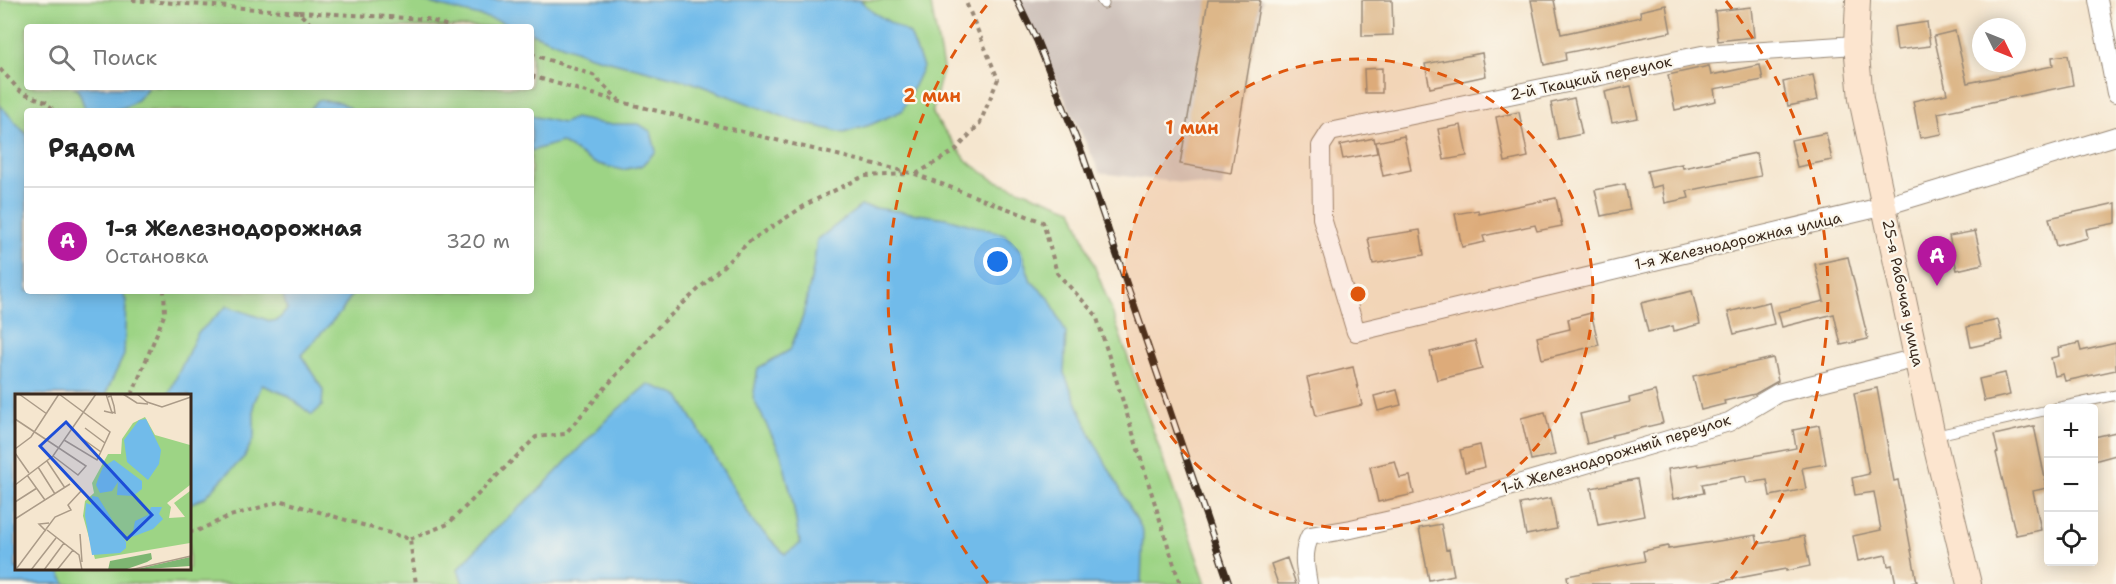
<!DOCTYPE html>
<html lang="ru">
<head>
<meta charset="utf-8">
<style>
	body { margin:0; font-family:"Shantell Sans",sans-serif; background:#f6f6f6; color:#222 }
	.controls { position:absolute; right:18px; bottom:18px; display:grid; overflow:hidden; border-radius:6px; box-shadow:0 3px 15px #0003 }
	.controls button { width:54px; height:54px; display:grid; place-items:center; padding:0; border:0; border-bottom:2px solid #e0e0e0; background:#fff; color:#222; font:30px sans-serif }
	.compass { position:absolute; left:1972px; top:18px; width:54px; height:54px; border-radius:50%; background:#fff; box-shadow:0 3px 15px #0003; rotate:133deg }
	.you { position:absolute; left:998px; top:262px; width:21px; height:21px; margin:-15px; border:4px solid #fff; border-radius:50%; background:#1a73e8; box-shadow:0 0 0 9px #1a73e833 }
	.badge { display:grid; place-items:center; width:39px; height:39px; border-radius:50%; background:#b5179e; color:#fff; font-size:20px; font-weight:700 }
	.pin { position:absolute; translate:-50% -50px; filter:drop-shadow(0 2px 3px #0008) }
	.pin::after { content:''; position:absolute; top:32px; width:21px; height:18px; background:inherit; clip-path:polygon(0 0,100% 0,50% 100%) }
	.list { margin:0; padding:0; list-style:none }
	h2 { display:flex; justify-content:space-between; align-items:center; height:78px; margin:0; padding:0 24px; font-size:26px }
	h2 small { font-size:20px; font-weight:400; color:#767676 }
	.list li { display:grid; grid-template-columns:39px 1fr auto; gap:18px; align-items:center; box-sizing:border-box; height:108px; padding:0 24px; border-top:2px solid #e0e0e0 }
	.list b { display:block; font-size:22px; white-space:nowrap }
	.list p { margin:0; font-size:20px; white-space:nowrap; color:#767676 }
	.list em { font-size:20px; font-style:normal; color:#767676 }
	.icon { flex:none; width:33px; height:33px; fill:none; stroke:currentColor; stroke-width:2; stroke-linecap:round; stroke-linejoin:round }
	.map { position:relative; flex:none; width:2116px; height:584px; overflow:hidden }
	.search { position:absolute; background:#fff; box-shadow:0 3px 15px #0003; left:24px; top:24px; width:510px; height:66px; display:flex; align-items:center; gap:15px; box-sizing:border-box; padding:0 21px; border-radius:6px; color:#767676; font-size:22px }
	.panel { position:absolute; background:#fff; box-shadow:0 3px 15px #0003; left:24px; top:108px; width:510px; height:186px; border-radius:6px }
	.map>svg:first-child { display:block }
	.industrial { fill:#cec1ba }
	.green { fill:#9dd485; stroke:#6c7f52; stroke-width:1.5; fill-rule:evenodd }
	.water { fill:#71bbea; stroke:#567284; stroke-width:1.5 }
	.building { fill:#ddb789 }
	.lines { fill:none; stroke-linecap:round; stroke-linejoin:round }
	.lane-casing { stroke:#988876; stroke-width:11 }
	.street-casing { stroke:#988876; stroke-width:20 }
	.secondary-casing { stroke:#988876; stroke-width:26 }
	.path { stroke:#988876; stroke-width:4; stroke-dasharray:4.5 4.5; stroke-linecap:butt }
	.lane { stroke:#fff; stroke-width:9 }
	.street { stroke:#fff; stroke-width:18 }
	.secondary { stroke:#fce5cf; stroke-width:24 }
	.rail-casing { stroke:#3b2a1e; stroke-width:7 }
	.rail { stroke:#fbf7ec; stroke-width:4.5; stroke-dasharray:14; stroke-linecap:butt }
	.ring { fill:none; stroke:#df570d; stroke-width:3; stroke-dasharray:10 8 }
	.labels { text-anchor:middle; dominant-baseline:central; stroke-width:4.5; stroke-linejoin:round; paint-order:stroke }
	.street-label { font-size:15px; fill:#3b2a1e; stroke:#fbf7ec }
	.inset-road { fill:none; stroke:#ab9b88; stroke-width:1.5 }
	.view { fill:#1d4ed8; fill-opacity:0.15; stroke:#1d4ed8; stroke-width:3 }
	.inset-edge { fill:none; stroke:#3b2a1e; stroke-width:3 }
	.centre { fill:#df570d; stroke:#fbf7ec; stroke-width:3 }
	.ring-label { font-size:18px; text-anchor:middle; font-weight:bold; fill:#df570d; stroke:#fbf7ec; stroke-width:4.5; stroke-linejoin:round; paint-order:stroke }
</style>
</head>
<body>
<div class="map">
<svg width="2116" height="584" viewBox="0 0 2116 584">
	<rect width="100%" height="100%" fill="#fbf7ec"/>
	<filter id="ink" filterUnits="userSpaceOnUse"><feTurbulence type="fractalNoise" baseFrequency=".0167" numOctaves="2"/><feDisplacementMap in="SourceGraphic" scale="12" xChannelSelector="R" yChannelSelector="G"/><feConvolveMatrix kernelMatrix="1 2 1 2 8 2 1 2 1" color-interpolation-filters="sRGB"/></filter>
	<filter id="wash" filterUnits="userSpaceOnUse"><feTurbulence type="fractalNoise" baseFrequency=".008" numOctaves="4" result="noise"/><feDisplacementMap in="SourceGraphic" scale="24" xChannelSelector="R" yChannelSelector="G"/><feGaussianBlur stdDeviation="1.35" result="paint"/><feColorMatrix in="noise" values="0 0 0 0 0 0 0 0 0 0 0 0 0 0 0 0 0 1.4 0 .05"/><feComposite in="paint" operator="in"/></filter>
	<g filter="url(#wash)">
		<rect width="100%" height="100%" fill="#f5e6cf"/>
		<path class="industrial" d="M1018,0H1263L1222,188L1100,173Z"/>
		<path class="green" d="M0,0H930L943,68L932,114L967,161L994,180L1072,209L1110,306L1206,584H0ZM27,27H531V87H27ZM27,111H531V291H27ZM16,395H189V568H16Z"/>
		<path class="water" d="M417,0H860L874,13L910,34L923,67L902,111L870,125L844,133L795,121L691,82L590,56L531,33V27H515L499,21Z
			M74,87H148C132,112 113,111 86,111L79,92Z
			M318,100L339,102L352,109L353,111H308Z
			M0,105L27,135V291H122L126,301L124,355L105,395H16V568H57L66,584H0Z
			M531,116L563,123L575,118L604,124H639L651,132L656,151L641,166L622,170L594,163L561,142L531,151Z
			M861,206L946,218L1004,234L1021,251L1031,281L1049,298L1066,333L1064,373L1091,436L1143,531L1141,584H463L458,569L492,532L539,490L610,416L648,384L679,396L754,523L785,554L800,544L792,498L781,454L753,398L758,368L790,350L803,316L813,270L817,240Z
			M282,291H354L342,311L301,355L323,390L322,406L312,415L287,395L262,385L254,403V437L245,456L204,498L189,504V395H168L197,334L227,306L270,321H277L287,310Z"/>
		<g id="blocks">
			<path class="building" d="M1208,0H1260L1231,173L1180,164Z
				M1362,0H1392L1393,35L1362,36Z
				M1531,0H1554L1561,34L1641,17L1640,11L1666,5L1671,32L1565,53L1566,60L1544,65Z
				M1751,7L1754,37L1718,41L1715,11Z
				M1927,22L1930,46L1897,50L1894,27Z
				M1955,31L1967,83L2053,66L2052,57L2068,55L2073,85L1938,113L1942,134L1920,138L1913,101L1947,94L1934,36Z
				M1482,53L1486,76L1430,88L1425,64Z
				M1760,65L1763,80L1714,89L1716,101L1675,110L1668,75L1709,66L1711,75Z
				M1382,68V93H1365L1364,69Z
				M1813,75L1818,100L1788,106L1783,82Z
				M1631,86L1638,118L1612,123L1605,92Z
				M1574,98L1582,134L1558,139L1551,103Z
				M1519,112L1528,157L1505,162L1496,117Z
				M1461,125L1467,156L1444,160L1438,129Z
				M1826,133L1832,160L1797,167L1791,140Z
				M1404,136L1411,170L1383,176L1376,142Z
				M1374,138L1377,153L1343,159L1340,145Z
				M1756,153L1761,176L1687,191L1689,198L1665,203L1662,185L1651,188L1647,171L1682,164L1683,168Z
				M1625,184L1630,210L1601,216L1595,190Z
				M1556,198L1562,226L1537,231L1535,225L1483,236L1485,242L1462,247L1455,214L1478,210L1479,214Z
				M2116,203V223L2086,229L2088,238L2056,246L2049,218Z
				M1420,230L1424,255L1373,264L1368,238Z
				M1975,231L1983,264L1957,270L1949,236Z
				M1848,257L1868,339L1841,345L1834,314L1782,327L1778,312L1824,301L1815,264Z
				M1692,291L1700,324L1674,331L1673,326L1648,332L1641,303Z
				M1769,302L1774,324L1734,334L1728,312Z
				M1591,313L1599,345L1542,359L1537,337L1570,329L1568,319Z
				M1998,320L2003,340L1971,347L1967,327Z
				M1475,341L1482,369L1437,380L1430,352Z
				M2079,343L2081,351L2116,343V370L2065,381L2063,374L2055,376L2051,358L2059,356L2058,348Z
				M1773,358L1778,381L1755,394L1724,401L1725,404L1701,410L1693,376Z
				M1353,367L1362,405L1316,416L1307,378Z
				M2005,373L2010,395L1984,401L1979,379Z
				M1877,388L1894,481L1898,480L1917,582L1905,584H1896L1892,565L1888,566L1886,555L1858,561L1853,536L1881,530L1874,492L1855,495L1852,478L1869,474L1854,393Z
				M1397,390L1401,405L1378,411L1374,396Z
				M1655,391L1663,423L1612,435V437L1587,444L1580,414L1630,402L1629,398Z
				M1545,412L1555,455L1531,460L1521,418Z
				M1819,425L1826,464L1802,468L1806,489L1770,496L1767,480L1747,483L1745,476L1702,484L1704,493L1673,499L1668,469L1698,464L1699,466L1796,448L1793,430Z
				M2034,426L2047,488L2033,491L2041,530L2016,535L1996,453L1998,452L1994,435Z
				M2116,432V455L2094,461V437Z
				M1480,445L1485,467L1465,472L1460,450Z
				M1395,461L1400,478L1410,476L1414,494L1378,502L1370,467Z
				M1637,479L1644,516L1598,525L1591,488Z
				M1551,498L1557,529L1526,535L1520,504Z
				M1441,524L1446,550L1449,549L1454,575L1429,580L1419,528Z
				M1756,535L1758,544L1804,536L1810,566L1786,571V569L1707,584H1568L1567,576L1645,561L1643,551L1668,546V549Z
				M1287,558L1296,584H1278L1271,564Z"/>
		</g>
	</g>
	<g filter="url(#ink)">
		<use href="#blocks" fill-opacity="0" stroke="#988876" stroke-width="1.5"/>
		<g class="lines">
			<defs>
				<path id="lane" d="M1101,0L1104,4
					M2056,408L2116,395
					M1933,436L2048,410"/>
				<path id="street" d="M2098,0L2116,93
					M1856,45L1702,55L1330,132L1321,146L1322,218L1356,332L1885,206L2116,136
					M1308,584C1305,567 1302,552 1310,536L1351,529L1413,515L1729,422L1778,393L1917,358"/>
				<path id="secondary" d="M1858,0L1856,45L1861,99L1933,436L1969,584"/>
			</defs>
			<use href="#lane" class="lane-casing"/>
			<use href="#street" class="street-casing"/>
			<use href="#secondary" class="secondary-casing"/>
			<path class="path" d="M132,0L298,12L314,27
				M299,12L427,19L451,27
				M531,54L593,75L619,100
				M0,69L21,92L46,102L54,111
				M531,76L621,102L915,174L1043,222L1057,273L1096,315L1180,584
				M916,174L956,150L980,123L998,79L965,0
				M132,395L165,313L164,291
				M189,532L197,531L227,517L282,501L410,539L416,584
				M410,539L448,524L536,437L565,434L658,327L750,241L809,203L864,176L909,174"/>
			<use href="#lane" class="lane"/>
			<use href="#street" class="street"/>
			<use href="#secondary" class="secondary"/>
			<defs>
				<path id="rail" d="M1017,0L1037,41L1082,153L1229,584"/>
			</defs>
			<use href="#rail" class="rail-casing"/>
			<use href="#rail" class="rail"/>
		</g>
	</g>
	<circle cx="1358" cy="294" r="235" fill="#df570d" fill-opacity=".12"/>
	<g class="ring">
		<circle cx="1358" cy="294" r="235"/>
		<path d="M988 583A470 470 0 0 1 990 1M1726 1A470 470 0 0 1 1728 583"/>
	</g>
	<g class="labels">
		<g class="street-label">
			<text transform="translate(1591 78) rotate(-12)">2-й Ткацкий переулок</text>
			<text transform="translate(1738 241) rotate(-13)">1-я Железнодорожная улица</text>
			<text transform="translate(1903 293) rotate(78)">25-я Рабочая улица</text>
			<text transform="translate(1616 454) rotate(-17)">1-й Железнодорожный переулок</text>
		</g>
	</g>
	<g transform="translate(15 394)">
		<rect width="176" height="176" fill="#f5e6cf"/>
		<path d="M130,23L140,41L175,51V91L152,109L156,113L154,124L170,123L159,109L175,97V149L80,165L68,122L70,107L79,99L77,89L93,60H106L107,45L118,29Z" fill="#9dd485"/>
		<path d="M136,159L137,165L132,168L112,175L93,176L95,167ZM175,163V172L118,176Z" fill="#7eb672"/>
		<path d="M131,25L146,56L144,70L133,86L112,68L109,46L124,26ZM99,66L127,87V95L118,102L102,101L103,88L97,97L85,99L81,91L83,85L88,73ZM77,102L83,103L111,148V154L105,159L77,161L70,122L71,109L76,111ZM136,113H147L144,120L148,125L138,135L117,143L120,127L133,121Z" fill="#71bbea"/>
		<path class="inset-road" d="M4,0L32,20M44,0L95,38L82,66L49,46M108,0L122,9L133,10M122,0L132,8L147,13L176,3M93,3L96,2L99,12L100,19L97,18M89,17L97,19L91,0M0,25L71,72L63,81L38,62M70,34L90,49M65,43L86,58M0,55L16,43L44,0M0,59L14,79M32,67L50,94M23,73L40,100M12,81L30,106M0,91L38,62L81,0M0,108L22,94M0,125L55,90M32,136L64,161L67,176M31,137L24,130L34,129M65,140L67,168M2,174L40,123L56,116L53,111L67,96M16,176L41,144M29,176L49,149M42,176L58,156M115,176L176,162"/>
		<path class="view" d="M51,28L137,121L112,145L25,52Z"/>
		<rect width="176" height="176" class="inset-edge"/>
	</g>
	<circle cx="1358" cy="294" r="9" class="centre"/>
	<g class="ring-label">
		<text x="932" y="102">2 мин</text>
		<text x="1192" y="134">1 мин</text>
	</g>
</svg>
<div class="controls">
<button>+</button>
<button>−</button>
<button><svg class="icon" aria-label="locate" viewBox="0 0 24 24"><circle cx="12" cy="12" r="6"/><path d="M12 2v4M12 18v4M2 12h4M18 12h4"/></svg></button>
</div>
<svg class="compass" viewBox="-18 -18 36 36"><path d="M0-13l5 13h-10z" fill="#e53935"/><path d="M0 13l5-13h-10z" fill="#767676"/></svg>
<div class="you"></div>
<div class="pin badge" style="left:1937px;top:286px">A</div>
<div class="search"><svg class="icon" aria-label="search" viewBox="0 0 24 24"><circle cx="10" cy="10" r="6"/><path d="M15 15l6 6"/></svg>Поиск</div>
<section class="panel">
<h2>Рядом<small></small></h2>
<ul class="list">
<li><span class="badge">A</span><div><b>1-я Железнодорожная</b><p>Остановка</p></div><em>320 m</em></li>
</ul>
</section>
</div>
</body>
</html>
